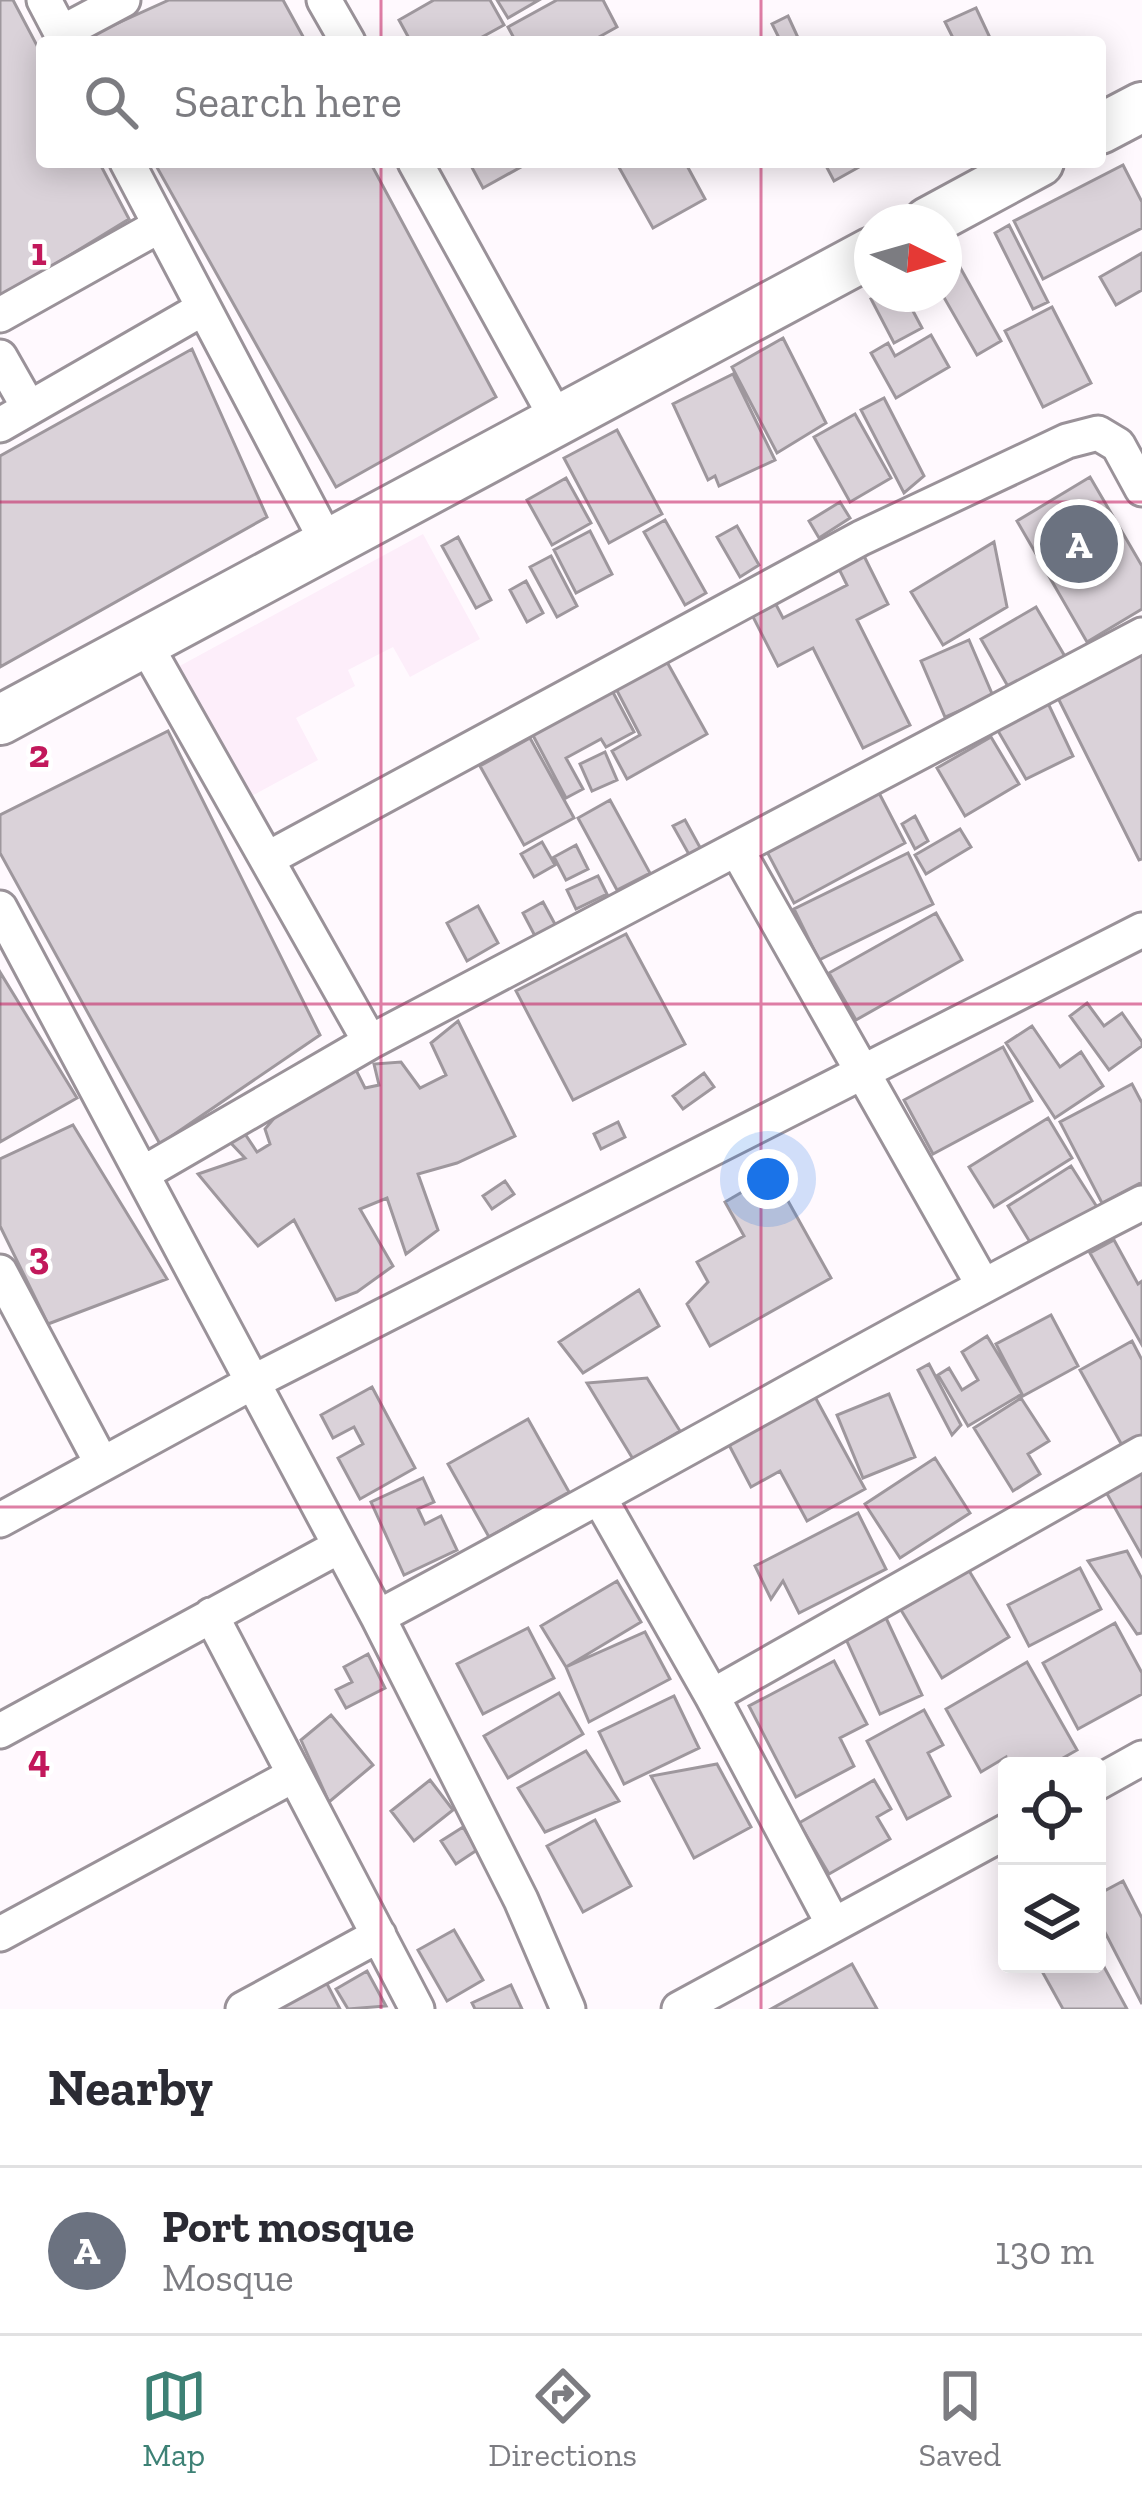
<!DOCTYPE html>
<html lang="en">
<head>
<meta charset="utf-8">
<style>
	body { margin:0; font-family:"Zilla Slab",serif; background:#f2f2f3; color:#2b2b33 }
	.controls { position:absolute; right:36px; bottom:36px; display:grid; overflow:hidden; border-radius:12px; box-shadow:0 6px 30px #0003 }
	.controls button { width:108px; height:108px; display:grid; place-items:center; padding:0; border:0; border-bottom:3px solid #e1e1e2; background:#fff; color:#2b2b33; font:60px sans-serif }
	.compass { position:absolute; left:854px; top:204px; width:108px; height:108px; border-radius:50%; background:#fff; box-shadow:0 6px 30px #0003; rotate:95deg }
	.you { position:absolute; left:768px; top:1179px; width:42px; height:42px; margin:-30px; border:9px solid #fff; border-radius:50%; background:#1a73e8; box-shadow:0 0 0 18px #1a73e833 }
	.badge { display:grid; place-items:center; width:78px; height:78px; border-radius:50%; background:#3d8175; color:#fff; font-size:39px; font-weight:700 }
	.pin { position:absolute; translate:-50% -50%; border:6px solid #fff; box-shadow:0 3px 12px #0006 }
	.list { margin:0; padding:0; list-style:none }
	h2 { display:flex; justify-content:space-between; align-items:center; height:156px; margin:0; padding:0 48px; font-size:51px }
	h2 small { font-size:39px; font-weight:400; color:#7c7c81 }
	.list li { display:grid; grid-template-columns:78px 1fr auto; gap:36px; align-items:center; box-sizing:border-box; height:168px; padding:0 48px; border-top:3px solid #e1e1e2 }
	.list b { display:block; font-size:45px; white-space:nowrap }
	.list p { margin:0; font-size:39px; white-space:nowrap; color:#7c7c81 }
	.list em { font-size:39px; font-style:normal; color:#7c7c81 }
	.icon { flex:none; width:66px; height:66px; fill:none; stroke:currentColor; stroke-width:2; stroke-linecap:round; stroke-linejoin:round }
	.map { position:relative; flex:none; width:1142px; height:2009px; overflow:hidden }
	.search { position:absolute; background:#fff; box-shadow:0 6px 30px #0003; left:36px; right:36px; top:36px; height:132px; display:flex; align-items:center; gap:30px; box-sizing:border-box; padding:0 42px; border-radius:12px; color:#7c7c81; font-size:45px }
	.sheet { height:324px; background:#fff }
	nav { display:flex; justify-content:space-around; align-items:center; box-sizing:border-box; height:168px; border-top:3px solid #e1e1e2; background:#fff; font-size:33px; color:#7c7c81 }
	nav a { display:grid; justify-items:center; gap:6px }
	nav .on { color:#3d8175 }
	.map>svg:first-child { display:block }
	.built { fill:#fdeefa }
	.building { fill:#dad2d9; stroke:#9e979d; stroke-width:3 }
	.lines { fill:none; stroke-linecap:round; stroke-linejoin:round }
	.street-casing { stroke:#9a9299; stroke-width:39 }
	.secondary-casing { stroke:#9a9299; stroke-width:54 }
	.street { stroke:#fff; stroke-width:33 }
	.secondary { stroke:#fff; stroke-width:48 }
	.grid { fill:none; stroke:#c2185b; stroke-width:3; stroke-opacity:0.55 }
	.grid-label { font-size:39px; text-anchor:middle; font-weight:bold; fill:#c2185b; stroke:#fff; stroke-width:9; stroke-linejoin:round; paint-order:stroke }
</style>
</head>
<body>
<div class="map">
<svg width="1142" height="2009" viewBox="0 0 1142 2009">
	<rect width="100%" height="100%" fill="#fff9fe"/>
	<path class="built" d="M423,534L480,639L410,677L393,647L348,670L355,686L296,718L318,760L246,799L176,668Z"/>
	<path class="building" d="M0,0H13L42,55V162H99L129,219L0,298Z
		M169,0H283L306,42H87L85,38Z
		M434,0H490L504,25L473,42H411L399,20Z
		M497,0H539L508,18Z
		M557,0H603L617,27L590,42H516L508,27Z
		M976,8L992,42H955L945,22Z
		M788,16L800,42H781L772,24Z
		M154,162H370L496,397L336,487Z
		M469,162H530L483,188Z
		M616,162H685L705,199L653,228Z
		M824,162H859L861,166L834,181Z
		M1123,165L1142,202V228L1043,279L1014,221Z
		M1009,225L1048,302L1033,309L995,233Z
		M1142,253V290L1116,305L1100,277Z
		M956,260L1001,341L977,355L942,294L944,267Z
		M881,294H904L922,328L894,343L871,299Z
		M1052,307L1091,383L1043,407L1005,331Z
		M931,335L949,367L896,398L871,353L888,343L895,356Z
		M783,338L826,423L777,453L732,367Z
		M192,349L267,517L0,667V456Z
		M733,374L775,460L719,486L715,476L708,480L673,404Z
		M884,398L924,476L904,493L861,410Z
		M855,414L891,478L850,502L814,437Z
		M617,430L662,514L609,543L564,458Z
		M1090,477L1142,566V609L1087,642L1017,521Z
		M566,478L591,523L552,545L527,500Z
		M840,502L850,518L819,538L809,521Z
		M665,520L706,593L685,605L644,532Z
		M737,526L759,565L740,577L717,537Z
		M590,531L612,574L576,593L554,550Z
		M458,537L491,600L476,608L442,546Z
		M994,542L1007,607L943,645L911,592Z
		M862,552L888,604L857,620L910,725L863,748L813,648L778,666L748,607L771,595L783,618L847,585L837,565Z
		M551,556L577,606L557,617L530,567Z
		M526,581L543,613L527,622L510,590Z
		M1036,607L1070,665L1014,697L981,639Z
		M969,640L993,696L945,717L921,661Z
		M1142,649V859L1139,860L1058,698Z
		M662,653L707,734L627,779L612,751L640,735L612,681Z
		M607,681L634,732L606,747L601,739L566,758L583,789L566,798L527,724Z
		M1046,699L1073,756L1026,779L994,724Z
		M168,731L320,1035L160,1144L0,853V815Z
		M991,737L1019,784L965,816L937,768Z
		M530,738L574,818L524,845L480,766Z
		M605,752L617,780L592,791L580,764Z
		M878,791L905,843L794,903L766,850Z
		M610,800L650,873L617,890L578,818Z
		M915,816L928,841L915,849L902,824Z
		M685,820L702,851L691,858L673,826Z
		M960,829L971,847L926,874L915,855Z
		M542,842L555,865L534,877L521,854Z
		M576,845L588,869L566,880L554,857Z
		M908,853L933,904L819,960L794,909Z
		M598,876L607,894L576,909L567,890Z
		M543,902L556,926L536,938L523,913Z
		M478,906L498,943L467,961L447,923Z
		M936,913L962,960L856,1020L829,973Z
		M626,934L685,1044L573,1100L516,991Z
		M0,972L77,1098L0,1142Z
		M1087,1003L1104,1026L1122,1013L1142,1042V1046L1109,1070L1070,1016Z
		M458,1021L515,1136L457,1163L418,1174L438,1230L406,1254L387,1198L360,1209L393,1266L357,1292L336,1300L294,1220L258,1246L198,1174L245,1158L228,1140L243,1131L257,1152L270,1144L265,1129L286,1104L356,1070L365,1088L379,1085L374,1064L401,1062L420,1088L446,1075L431,1043Z
		M1032,1026L1060,1067L1081,1052L1103,1086L1055,1118L1006,1043Z
		M1003,1047L1032,1101L933,1154L904,1100Z
		M704,1073L714,1087L683,1109L673,1096Z
		M1132,1084L1142,1103V1182L1102,1203L1060,1122Z
		M1048,1118L1072,1158L994,1207L969,1167Z
		M618,1122L625,1137L601,1149L594,1134Z
		M73,1125L167,1279L48,1324L0,1226V1159Z
		M1071,1166L1097,1207L1033,1247L1008,1206Z
		M773,1174L831,1278L710,1346L687,1304L708,1282L697,1262L744,1236L725,1202Z
		M505,1181L514,1194L492,1209L483,1196Z
		M1114,1240L1138,1284L1142,1281V1345L1090,1253Z
		M639,1290L659,1326L583,1373L559,1342Z
		M1051,1315L1078,1366L1023,1396L996,1344Z
		M987,1336L1022,1394L968,1426L938,1375L949,1368L962,1390L978,1380L962,1352Z
		M1132,1341L1142,1360V1437L1123,1447L1080,1370Z
		M929,1364L961,1425L952,1435L918,1370Z
		M647,1378L680,1431L633,1459L587,1383Z
		M372,1387L415,1468L360,1499L338,1458L363,1444L354,1427L333,1438L321,1415Z
		M889,1394L915,1457L863,1478L837,1415Z
		M814,1395L865,1489L807,1521L780,1471L751,1487L728,1443Z
		M1021,1398L1049,1441L1028,1454L1040,1474L1013,1491L974,1428Z
		M528,1419L569,1492L489,1537L448,1464Z
		M935,1458L970,1513L900,1558L865,1504Z
		M1142,1472V1556L1106,1492Z
		M423,1478L434,1502L418,1509L425,1524L441,1516L457,1550L404,1575L371,1502Z
		M858,1513L886,1569L799,1613L783,1581L771,1599L755,1566Z
		M1127,1551L1142,1579V1633L1137,1634L1088,1561Z
		M1080,1568L1101,1609L1029,1646L1008,1605Z
		M968,1569L1009,1637L942,1678L901,1610Z
		M617,1581L641,1622L566,1667L541,1626Z
		M886,1618L922,1695L880,1714L845,1637Z
		M1115,1623L1142,1673V1694L1078,1729L1043,1663Z
		M528,1628L554,1678L483,1714L457,1664Z
		M645,1632L670,1679L589,1722L566,1667Z
		M368,1654L385,1688L346,1708L336,1690L352,1682L344,1667Z
		M834,1661L867,1724L840,1738L854,1766L796,1797L749,1706Z
		M1027,1662L1077,1750L1049,1766H1008L1006,1757L981,1772L946,1709Z
		M559,1693L583,1734L508,1778L484,1736Z
		M674,1696L699,1748L624,1784L599,1732Z
		M924,1710L943,1745L928,1753L950,1796L907,1819L867,1741Z
		M331,1715L373,1765L329,1802L301,1740Z
		M586,1751L619,1801L545,1832L518,1788Z
		M717,1764L751,1827L694,1858L651,1776Z
		M430,1780L453,1810L414,1841L391,1811Z
		M874,1780L891,1809L877,1817L890,1839L829,1874L799,1823Z
		M595,1820L631,1886L583,1912L547,1846Z
		M463,1827L477,1850L456,1864L441,1841Z
		M1123,1881L1142,1918V2004L1097,1917V1895Z
		M454,1930L483,1980L447,2001L418,1950Z
		M1097,1954L1127,2009H1063L1038,1964H1097Z
		M852,1964L877,2009H771Z
		M367,1971L386,2006L348,2009L336,1989Z
		M326,1982L340,2009H275Z
		M511,1985L522,2009H475L472,2003Z"/>
	<g class="lines">
		<defs>
			<path id="street" d="M44,0L66,42
				M324,0L348,42
				M61,33L123,0
				M127,162L328,544
				M415,162L558,421
				M0,315L159,226
				M0,357L29,408
				M0,425L202,309
				M144,642L370,1042
				M737,850L983,1285
				M267,859L861,538L1067,441L1098,433L1118,445L1142,489
				M0,908L378,1617L521,1900L568,2009
				M142,1174L370,1042L1142,635
				M0,1272L102,1464
				M600,1499L712,1696L833,1924
				M0,1520L253,1382L1142,930
				M211,1615L417,2009
				M378,1617C634,1481 884,1335 1142,1203
				M712,1696L1142,1453
				M0,1731L340,1546
				M1097,1783L1142,1758
				M0,1934L294,1775
				M243,2009L379,1935
				M679,2009L1007,1831"/>
			<path id="secondary" d="M1100,129L1142,107
				M928,222L1039,162
				M0,720L872,252"/>
		</defs>
		<use href="#street" class="street-casing"/>
		<use href="#secondary" class="secondary-casing"/>
		<use href="#street" class="street"/>
		<use href="#secondary" class="secondary"/>
	</g>
	<path class="grid" d="M381,0V42M761,0V42M381,162V2009M761,162V2009M0,502H1142M0,1004H1142M0,1507H1142"/>
	<g class="grid-label">
		<text x="39" y="265">1</text>
		<text x="39" y="767">2</text>
		<text x="39" y="1269">3</text>
		<text x="39" y="1772">4</text>
	</g>
</svg>
<div class="controls">
<button><svg class="icon" aria-label="locate" viewBox="0 0 24 24"><circle cx="12" cy="12" r="6"/><path d="M12 2v4M12 18v4M2 12h4M18 12h4"/></svg></button>
<button><svg class="icon" aria-label="layers" viewBox="0 0 24 24"><path d="M12 4l9 5-9 5-9-5zM3 14l9 5 9-5"/></svg></button>
</div>
<svg class="compass" viewBox="-18 -18 36 36"><path d="M0-13l5 13h-10z" fill="#e53935"/><path d="M0 13l5-13h-10z" fill="#7c7c81"/></svg>
<div class="you"></div>
<div class="pin badge" style="left:1079px;top:544px;background:#6b7280">A</div>
<div class="search"><svg class="icon" aria-label="search" viewBox="0 0 24 24"><circle cx="10" cy="10" r="6"/><path d="M15 15l6 6"/></svg>Search here</div>
</div>
<section class="sheet">
<h2>Nearby<small></small></h2>
<ul class="list">
<li><span class="badge" style="background:#6b7280">A</span><div><b>Port mosque</b><p>Mosque</p></div><em>130 m</em></li>
</ul>
</section>
<nav>
<a class="on"><svg class="icon" aria-label="map" viewBox="0 0 24 24"><path d="M3 6l6-2 6 2 6-2v14l-6 2-6-2-6 2zM9 4v14M15 6v14"/></svg>Map</a>
<a><svg class="icon" aria-label="directions" viewBox="0 0 24 24"><path d="M12 3l9 9-9 9-9-9zM9 14v-3h6M13 9l2 2-2 2"/></svg>Directions</a>
<a><svg class="icon" aria-label="saved" viewBox="0 0 24 24"><path d="M7 4h10v16l-5-4-5 4z"/></svg>Saved</a>
</nav>
</body>
</html>
